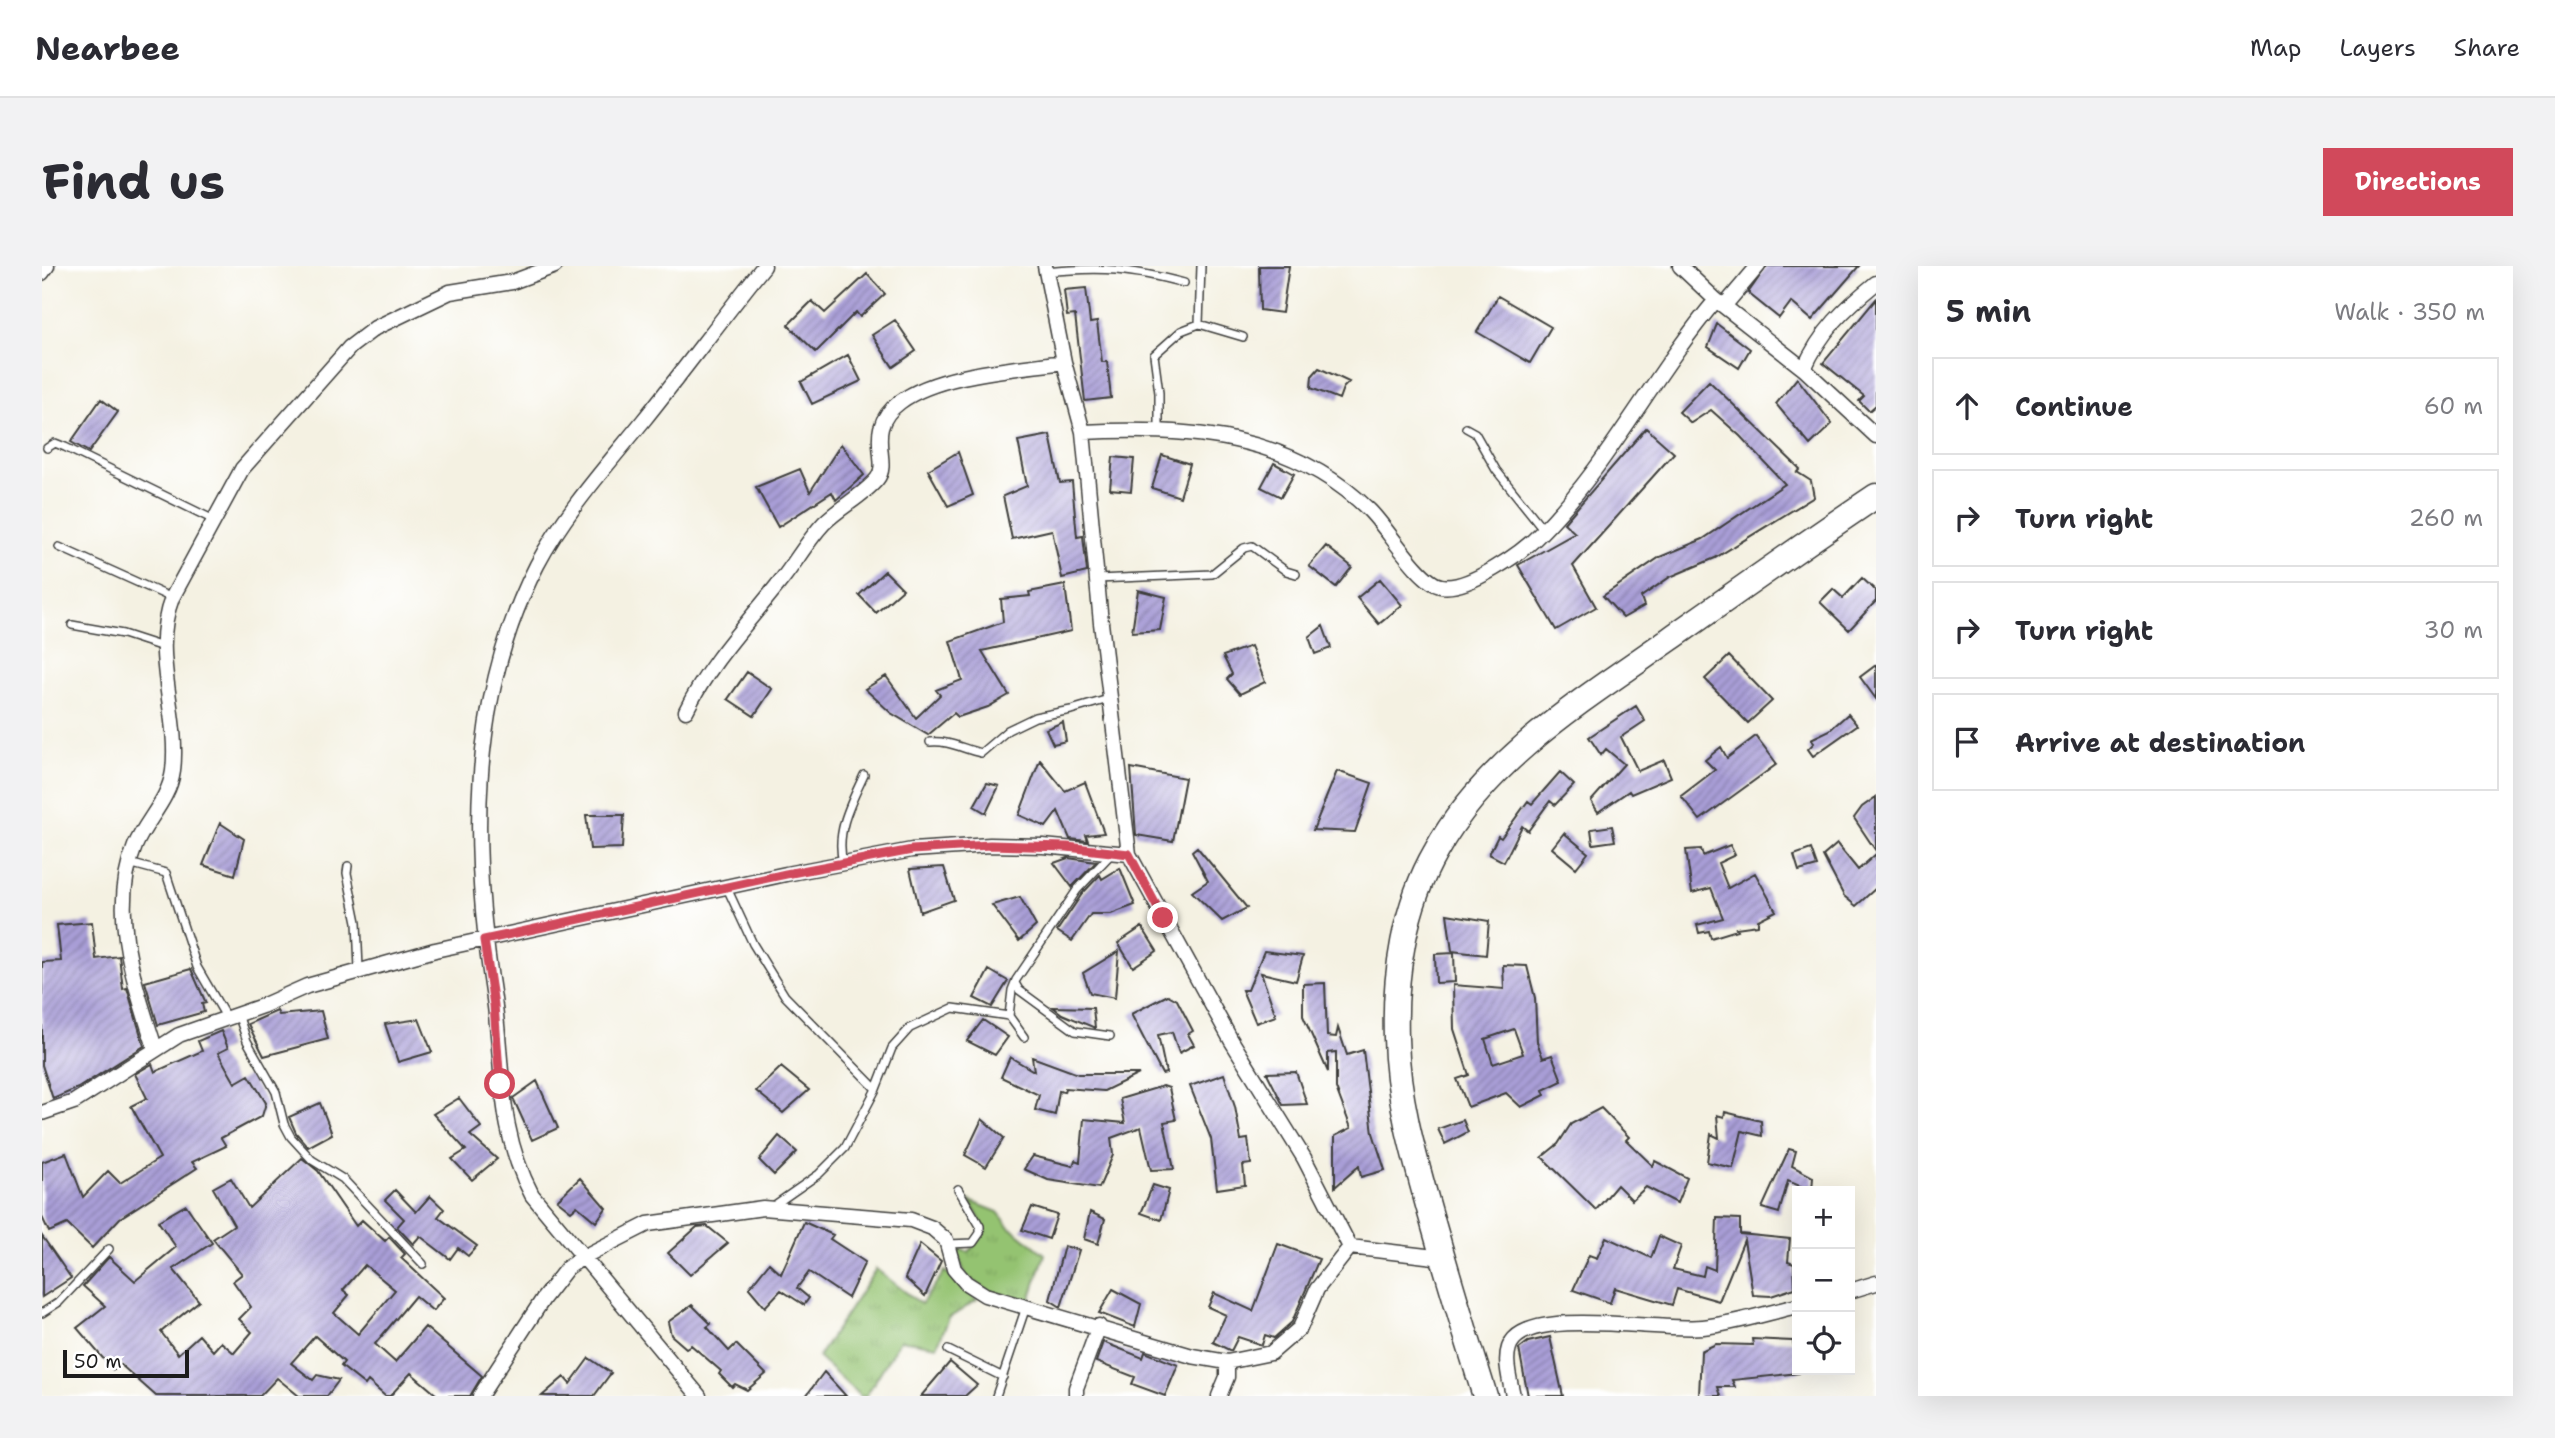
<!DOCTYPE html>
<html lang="en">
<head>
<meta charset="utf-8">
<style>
	body { margin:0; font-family:"Shantell Sans",sans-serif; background:#f2f2f3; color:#2b2b33 }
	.controls { position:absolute; right:21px; bottom:21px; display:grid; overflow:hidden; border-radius:0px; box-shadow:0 7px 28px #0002 }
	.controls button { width:63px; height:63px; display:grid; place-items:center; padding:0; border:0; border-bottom:2px solid #e1e1e2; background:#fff; color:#2b2b33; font:35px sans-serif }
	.scale { position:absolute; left:21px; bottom:18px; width:126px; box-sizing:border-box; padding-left:7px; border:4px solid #1c1c1c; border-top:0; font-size:19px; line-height:24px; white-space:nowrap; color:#1c1c1c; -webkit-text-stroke:5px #fff; paint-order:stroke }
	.stop { position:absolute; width:21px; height:21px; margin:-16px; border:5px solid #d1495b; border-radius:50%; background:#fff }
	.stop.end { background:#d1495b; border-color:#fff; box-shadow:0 2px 7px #0008 }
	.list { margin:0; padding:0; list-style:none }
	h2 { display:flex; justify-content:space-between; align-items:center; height:91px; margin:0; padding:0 28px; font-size:30px }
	h2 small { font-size:23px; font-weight:400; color:#7c7c81 }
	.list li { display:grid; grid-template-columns:46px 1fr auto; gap:21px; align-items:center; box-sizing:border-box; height:98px; margin:0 14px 14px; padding:0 14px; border:2px solid #e1e1e2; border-radius:0px }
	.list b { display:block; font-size:26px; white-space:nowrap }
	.list em { font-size:23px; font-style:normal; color:#7c7c81 }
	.icon { flex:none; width:38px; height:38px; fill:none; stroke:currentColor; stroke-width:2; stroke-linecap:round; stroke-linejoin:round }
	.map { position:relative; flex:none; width:1834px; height:1130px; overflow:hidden; border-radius:0px }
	header { display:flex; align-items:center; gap:42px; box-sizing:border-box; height:98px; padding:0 35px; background:#fff; border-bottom:2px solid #e1e1e2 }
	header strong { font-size:33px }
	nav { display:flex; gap:38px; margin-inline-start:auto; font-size:24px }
	.intro { display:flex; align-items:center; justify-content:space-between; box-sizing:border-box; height:168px; padding:0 42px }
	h1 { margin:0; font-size:49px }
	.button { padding:18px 32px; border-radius:0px; background:#d1495b; color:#fff; font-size:24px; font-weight:700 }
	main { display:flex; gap:42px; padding:0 42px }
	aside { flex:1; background:#fff; border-radius:0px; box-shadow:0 7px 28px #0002 }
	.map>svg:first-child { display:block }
	.grass { fill:url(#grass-tufts); stroke:#587046; stroke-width:2 }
	.building { fill:url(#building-hatch); fill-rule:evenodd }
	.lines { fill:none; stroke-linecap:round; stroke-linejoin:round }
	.lane-casing { stroke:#3c3c3a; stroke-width:10 }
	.street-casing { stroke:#3c3c3a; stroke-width:17 }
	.highway-casing { stroke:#3c3c3a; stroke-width:27 }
	.lane { stroke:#fff; stroke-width:7 }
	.street { stroke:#fff; stroke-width:14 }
	.highway { stroke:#fff; stroke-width:24 }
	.route { stroke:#d1495b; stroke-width:9 }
</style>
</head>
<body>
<header>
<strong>Nearbee</strong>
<nav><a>Map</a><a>Layers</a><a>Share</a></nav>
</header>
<div class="intro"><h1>Find us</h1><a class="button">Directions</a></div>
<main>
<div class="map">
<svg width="1834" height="1130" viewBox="0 0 1834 1130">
	<defs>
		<pattern id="grass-tufts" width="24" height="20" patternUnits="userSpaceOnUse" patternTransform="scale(1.75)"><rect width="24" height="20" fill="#94c371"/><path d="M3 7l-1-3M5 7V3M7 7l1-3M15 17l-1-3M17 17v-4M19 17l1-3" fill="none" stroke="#7fa761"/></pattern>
		<pattern id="building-hatch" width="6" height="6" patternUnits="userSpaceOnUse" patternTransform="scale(1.75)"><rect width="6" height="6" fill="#a99ed7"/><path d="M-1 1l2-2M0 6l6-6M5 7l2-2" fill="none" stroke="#8980ae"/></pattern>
	</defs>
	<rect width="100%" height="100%" fill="#fff"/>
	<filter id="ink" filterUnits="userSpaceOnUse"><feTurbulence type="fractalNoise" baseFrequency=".0143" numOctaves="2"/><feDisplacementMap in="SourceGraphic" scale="14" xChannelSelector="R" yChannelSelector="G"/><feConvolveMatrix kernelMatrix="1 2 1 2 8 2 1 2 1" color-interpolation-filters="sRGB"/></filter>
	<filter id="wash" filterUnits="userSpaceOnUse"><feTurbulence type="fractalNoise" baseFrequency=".00686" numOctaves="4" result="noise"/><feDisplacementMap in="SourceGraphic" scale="28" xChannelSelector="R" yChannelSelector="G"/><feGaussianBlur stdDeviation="1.57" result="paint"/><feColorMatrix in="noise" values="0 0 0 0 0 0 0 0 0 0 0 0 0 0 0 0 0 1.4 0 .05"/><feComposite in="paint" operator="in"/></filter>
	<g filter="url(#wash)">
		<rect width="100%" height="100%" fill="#f4f1e2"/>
		<path class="grass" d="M928,935L956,946L968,961L1003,988L988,1034L948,1026L924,1010L913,982L927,986L944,965Z
			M834,1003L879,1038L903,1005L935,1034L907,1052L895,1080L858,1074L824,1130H818L776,1091Z"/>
		<g id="blocks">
			<path class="building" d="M1217,0H1247L1240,47L1218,44Z
				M1725,0H1817L1770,54L1749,36L1737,52L1706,27Z
				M825,8L843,28L818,51L814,46L774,86L746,59L770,35L783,47Z
				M1044,22L1048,57L1055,56L1060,96H1065L1069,132L1043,135L1033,49L1025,50L1022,24Z
				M1456,30L1509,61L1488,97L1435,66Z
				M1834,33V139L1827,145L1817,135L1822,130L1781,97Z
				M853,54L874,85L851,101L830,69Z
				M1675,58L1708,83L1697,102L1666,81Z
				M806,89L819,115L770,138L759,116Z
				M1277,102L1307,116L1301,122L1297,133L1269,122L1270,110Z
				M1755,112L1790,158L1768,179L1734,138Z
				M1667,115L1758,203L1755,206L1769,215L1772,231L1673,292L1628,311L1599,331L1602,340L1581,352L1561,330L1618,291L1661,273L1743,218L1698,170L1669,144L1649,157L1637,146Z
				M59,133L76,146L47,186L29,176Z
				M1604,162L1632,187L1531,300L1554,341L1514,364L1476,299L1533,267L1522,257Z
				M1008,169L1018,217L1030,216L1035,271L1041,270L1045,306L1020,312L1010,264L970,273L961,230L985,220L976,175Z
				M799,178L822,209L794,234L790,226L736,261L714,221L758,203L768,226Z
				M916,186L931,229L906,240L886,204Z
				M1120,189L1148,198L1138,231L1110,222Z
				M1071,191L1092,193L1089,225L1068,223Z
				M1232,197L1252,208L1239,231L1219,221Z
				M1284,280L1310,301L1294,321L1267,300Z
				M843,305L861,323L834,347L817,329Z
				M1820,312L1834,325V335L1807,364L1778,336L1791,323L1801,332Z
				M1338,313L1360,339L1337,358L1315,332Z
				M1023,319L1029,365L940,385L967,429L946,441L916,451L912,447L886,469L849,447L823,423L844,410L874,452L898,429L894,424L920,414L908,375L961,356L959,333L988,330L987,326Z
				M1096,324L1124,331L1118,364L1090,366Z
				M1281,360L1289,382L1273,388L1267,371Z
				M1209,380L1223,416L1198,428L1185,413L1190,408L1181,390Z
				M1687,390L1730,435L1706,457L1663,413Z
				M1834,399V433L1818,411Z
				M705,406L730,423L712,450L686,433Z
				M1594,440L1603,455L1579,471L1596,505L1622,494L1629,511L1589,528L1587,525L1556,546L1549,535L1582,498L1564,483L1559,489L1547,471Z
				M1806,448L1815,459L1771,490L1766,483L1772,477L1769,473L1788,464Z
				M1021,456L1024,475L1011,478L1004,463Z
				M1714,470L1735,498L1658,554L1639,530L1673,504L1663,494L1679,481L1685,492Z
				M998,494L1023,525L1043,516L1062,567L1044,569L1046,575L1028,573L1016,545L1004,561L977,549Z
				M1089,502L1143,512L1131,575L1094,569Z
				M1295,505L1330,517L1313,566L1271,564Z
				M1518,506L1532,519L1513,539L1508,535L1486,565L1480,560L1462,596L1447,588L1456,570L1459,572L1486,535L1490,538Z
				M945,517L957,520L944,547L932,540Z
				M1834,531V585L1812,552L1820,541Z
				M544,549H582L580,582L548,583Z
				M178,557L202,573L193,609L161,599Z
				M1570,560L1573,575L1551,578L1549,563Z
				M1522,567L1546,587L1534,602L1510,582Z
				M1795,578L1816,604L1834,588V622L1814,640L1802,630L1781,590Z
				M1688,579L1693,589L1676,597L1686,622L1713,607L1734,645L1716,654V659L1694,662L1695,664L1669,672L1667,665L1657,667L1655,659L1681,652L1669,622L1650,627L1644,584L1659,583L1661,590Z
				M1155,581L1205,642L1180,655L1150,626L1166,615L1150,585Z
				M1769,583L1775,600L1757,605L1752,589Z
				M1026,592L1054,596L1030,621L1012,597Z
				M902,601L912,634L878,646L868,603Z
				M1078,602L1093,639L1069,648H1049L1030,675L1015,665L1040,628L1058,609L1060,613Z
				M978,631L994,660L977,675L950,639Z
				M1405,648L1447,655L1444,689L1410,685Z
				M50,656L54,693L77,690L81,723L85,722L102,780L36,822L11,833L0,799V696L19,695L15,659Z
				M1100,661L1115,685L1091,701L1076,677Z
				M1077,685L1073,732L1048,727L1041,707Z
				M1222,685L1261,690L1254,715L1219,707L1234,750L1214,757L1200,724H1206Z
				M1412,687L1413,716L1394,717L1393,688Z
				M1461,699L1485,700L1493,732L1495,776L1501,792L1510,789L1520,815L1501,824L1503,829L1479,841L1464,827L1426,841L1415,813L1427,809L1412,763L1411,719L1462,723ZM1472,763L1481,788L1451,798L1443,773Z
				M149,703L164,737L160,738L162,746L116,759L103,716Z
				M947,704L966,715L950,741L932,732Z
				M1283,717L1285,770L1294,771L1296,762L1305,789L1321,784L1331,867L1343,904L1319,911L1317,900L1293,921V870L1309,862L1294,822V786L1286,787V806L1261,750V718Z
				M1126,729L1135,734L1151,765L1146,768L1152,779L1137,787L1130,766L1116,769L1124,807L1120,808L1089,748Z
				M1011,741L1051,742L1053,762L1020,748Z
				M235,745L237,749L279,745L286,773L222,790L206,758Z
				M377,753L390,786L356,796L343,758Z
				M941,754L966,771L953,789L925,775Z
				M179,765L186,782L176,787L193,817L207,809L224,837L220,850L179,872L184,880L150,896L155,902L78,952L50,982L25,958L7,966L0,951V896L24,887L41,931L66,905L78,917L118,892L89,840L105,832L93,808L110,798L113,806L160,785L156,775Z
				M968,791L992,805L990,791L1036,808H1097L1062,825L1023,822L1022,826L1017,825L1013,849L993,844L997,829L959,811Z
				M739,801L767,824L741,847L714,825Z
				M1254,806L1265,838L1241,839L1225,807Z
				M1182,808L1193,841L1199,874L1206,873L1209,898L1201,899L1203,919L1175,923L1169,873L1148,820Z
				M495,815L516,862L490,874L471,832Z
				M1121,820L1127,822L1134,854L1122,856L1132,903L1109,904L1099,861L1069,872L1071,889L1057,922L1006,914L982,903L991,890L1031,900L1033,894L1038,896L1042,853L1083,857L1078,833Z
				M417,832L439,861L428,869L455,893L430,914L410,893L424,884L391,848Z
				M278,837L290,868L266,881L254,867L247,851Z
				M1559,842L1587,871L1584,874L1611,900L1613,895L1645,912L1635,937L1604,921L1590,934L1575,919L1554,944L1500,891L1516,878L1529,858Z
				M1683,846L1719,855L1720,870L1700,865L1691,902L1665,896L1669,868L1677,872L1675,849L1682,851Z
				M940,853L962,872L944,901L923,889Z
				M1421,854L1426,866L1403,878L1396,863Z
				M737,870L755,886L732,909L717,894Z
				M1747,883L1754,885L1750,900L1771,911L1770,925L1746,915L1737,947L1720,942Z
				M260,892L276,905L314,960L320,954L343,975L347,971L363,988L359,992L402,1032L391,1045L373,1030L333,1078L353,1096L383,1061L440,1110L428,1130H396L369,1107L348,1130H343L326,1115L323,1119L299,1100L302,1096L273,1070L249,1097L271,1114L275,1109L297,1114L285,1130H257L235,1112L218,1130H114L78,1098L71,1104L35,1062L63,1040L41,1020L67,991L93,1015L134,981L116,955L144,939L170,977L131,1003L157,1035L119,1066L136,1088L157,1069L171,1085L179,1076L192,1087L210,1066L197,1053L209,1041L191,1015L200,1008L171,973L192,959L171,922L189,912L207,942ZM323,999L353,1024L316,1068L292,1047L307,1029L301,1024Z
				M538,912L564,942L554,956L535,940L529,945L515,934Z
				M1111,919L1127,924L1119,954L1099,947Z
				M353,924L374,946L388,930L402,943L396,951L435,980L426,990L416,982L408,993L378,970L371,978L355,961L362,953L343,934Z
				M990,941L1015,949L1007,973L980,964Z
				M1048,946L1063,953L1056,978L1042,973Z
				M1675,952L1698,953V968L1748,973L1746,996L1752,998L1753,1022L1729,1030L1711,1029L1702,974L1677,1035L1635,1023L1630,1039L1573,1022L1568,1037L1531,1024L1547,989L1555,992L1564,971L1609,992L1617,970L1639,980L1631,1003L1661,1010L1663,1000L1673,1004Z
				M762,956L791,969L788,973L823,996L806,1032L767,1006L755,1022L767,1032L762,1039L739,1024L723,1041L707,1022L727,997L739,1008Z
				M665,960L686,977L648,1009L626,987L655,961Z
				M0,970L29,1012L0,1031Z
				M878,978L899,995L883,1030L863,1012Z
				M1236,978L1277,993L1250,1056L1232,1072L1223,1069L1220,1079L1196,1071L1189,1085L1171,1076L1184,1049L1166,1041L1172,1027L1211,1045Z
				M1022,980L1037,984L1019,1041L1008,1034Z
				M1071,1023L1099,1038L1093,1061L1057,1047Z
				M650,1039L669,1058L665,1061L687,1085L694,1078L724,1108L705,1124L693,1118L690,1121L677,1108L679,1105L649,1079L644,1082L629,1069L626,1056Z
				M1508,1071L1521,1130H1486L1477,1083L1486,1076Z
				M1710,1073L1751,1075L1757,1107L1690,1114L1693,1121H1676L1679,1130H1657L1659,1085L1674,1078L1711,1079Z
				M1061,1076L1101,1092L1103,1086L1136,1099L1123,1130L1090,1118L1093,1111L1054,1096Z
				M547,1092L569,1107L552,1130H500L522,1111L528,1118Z
				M908,1096L935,1119L923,1130H879Z
				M782,1106L804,1130H764Z"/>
		</g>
	</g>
	<g filter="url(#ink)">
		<use href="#blocks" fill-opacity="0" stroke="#3c3c3a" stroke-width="2"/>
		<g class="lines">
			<defs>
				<path id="lane" d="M1004,6C1060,0 1089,3 1142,17
					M1157,58L1159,0
					M1424,162L1433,167L1454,204L1502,264
					M1117,165V127L1112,89L1139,65L1157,58L1201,71
					M5,182L13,177L23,181L172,254
					M17,281L130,332
					M1055,313L1170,308L1202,282L1210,280L1244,305L1254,308
					M30,359L81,368L121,381
					M888,476C906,474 921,483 939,487L966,464L993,451L1029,444L1070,432
					M801,596C793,566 809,537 822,509
					M87,597L124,607L155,701L184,751
					M306,600L305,607L315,656L317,703
					M685,622L711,678L743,730L834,823L803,882L777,908L731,940
					M973,717L977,724L1033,765L1068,770
					M196,748L205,775L234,826L242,858L249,871L270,894L301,913L381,998
					M982,771L967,750L970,724L974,714L1035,624L1071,586
					M834,823L850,782L868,762L911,742L967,750
					M906,978L931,977L938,967V960L916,923
					M0,1047L17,1036L67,983
					M906,1084L961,1111
					M954,1130L984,1041"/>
				<path id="street" d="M1003,0L1022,96L1041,166L1059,357L1087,588L1189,774L1262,892L1308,981L1401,992
					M1638,0L1674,34L1762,103L1834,170
					M0,7L5,0
					M1683,39L1716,0
					M1762,103C1778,66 1803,42 1834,17
					M1041,166C1145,161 1249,167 1327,244C1344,260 1378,317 1399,320C1426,325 1481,286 1499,267C1568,197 1611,109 1674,34
					M644,445C669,394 707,356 741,312C755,294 766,274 782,257C798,241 821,230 835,213C850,195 820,164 858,136C897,107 974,103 1022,96
					M113,782C93,718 66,646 93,580C104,554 127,534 131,505C138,447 108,388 130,332L200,203L308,81L333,62L408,26L470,16L513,0
					M0,847L32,836L137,769L220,740L265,720L393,684L744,608L870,584L948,579L1001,580L1087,588
					M1808,1025L1834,1017
					M438,1130L501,1033L525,1002L541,991L606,958L721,942L869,954L890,962L904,974L912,1003L924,1017L943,1029L1150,1090L1185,1096L1229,1087L1258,1062L1275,1023L1308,981
					M657,1130L490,929C455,863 462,803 452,733C429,587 425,435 495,299C523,246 564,201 601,155C642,104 681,51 722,0
					M1034,1130V1122L1057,1060
					M1177,1130L1185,1111V1096
					M1471,1130C1468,1113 1459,1087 1472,1073C1499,1043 1617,1065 1661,1061C1692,1058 1725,1047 1755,1040"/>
				<path id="highway" d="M1443,1130C1424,1070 1406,1010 1389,950C1373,893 1355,832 1354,772C1352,709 1362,640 1394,585C1445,492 1544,432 1628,373C1696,325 1765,276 1834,230"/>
			</defs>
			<use href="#lane" class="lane-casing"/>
			<use href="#street" class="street-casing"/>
			<use href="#highway" class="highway-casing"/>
			<use href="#lane" class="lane"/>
			<use href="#street" class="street"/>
			<use href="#highway" class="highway"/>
		</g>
	</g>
	<g class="lines" filter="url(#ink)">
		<path class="route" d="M458,818L452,739L442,674L744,608L870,584L948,579L1025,581L1087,588L1121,652"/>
	</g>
</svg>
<div class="controls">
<button>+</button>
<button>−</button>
<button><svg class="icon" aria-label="locate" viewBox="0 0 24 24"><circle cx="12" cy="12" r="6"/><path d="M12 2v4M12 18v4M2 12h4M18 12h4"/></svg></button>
</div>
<div class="scale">50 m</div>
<div class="stop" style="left:458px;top:818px"></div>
<div class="stop end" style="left:1121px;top:652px"></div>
</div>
<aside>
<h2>5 min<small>Walk · 350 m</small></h2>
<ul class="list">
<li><svg class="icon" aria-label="ahead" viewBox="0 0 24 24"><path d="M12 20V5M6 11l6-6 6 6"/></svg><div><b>Continue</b></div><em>60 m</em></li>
<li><svg class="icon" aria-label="right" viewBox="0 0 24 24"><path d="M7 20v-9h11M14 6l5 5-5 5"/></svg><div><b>Turn right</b></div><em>260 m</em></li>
<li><svg class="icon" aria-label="right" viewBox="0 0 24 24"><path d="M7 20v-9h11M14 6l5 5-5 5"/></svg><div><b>Turn right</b></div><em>30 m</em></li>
<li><svg class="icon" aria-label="arrive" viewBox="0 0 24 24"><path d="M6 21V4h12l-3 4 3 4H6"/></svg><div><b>Arrive at destination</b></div></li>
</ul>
</aside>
</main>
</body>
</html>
